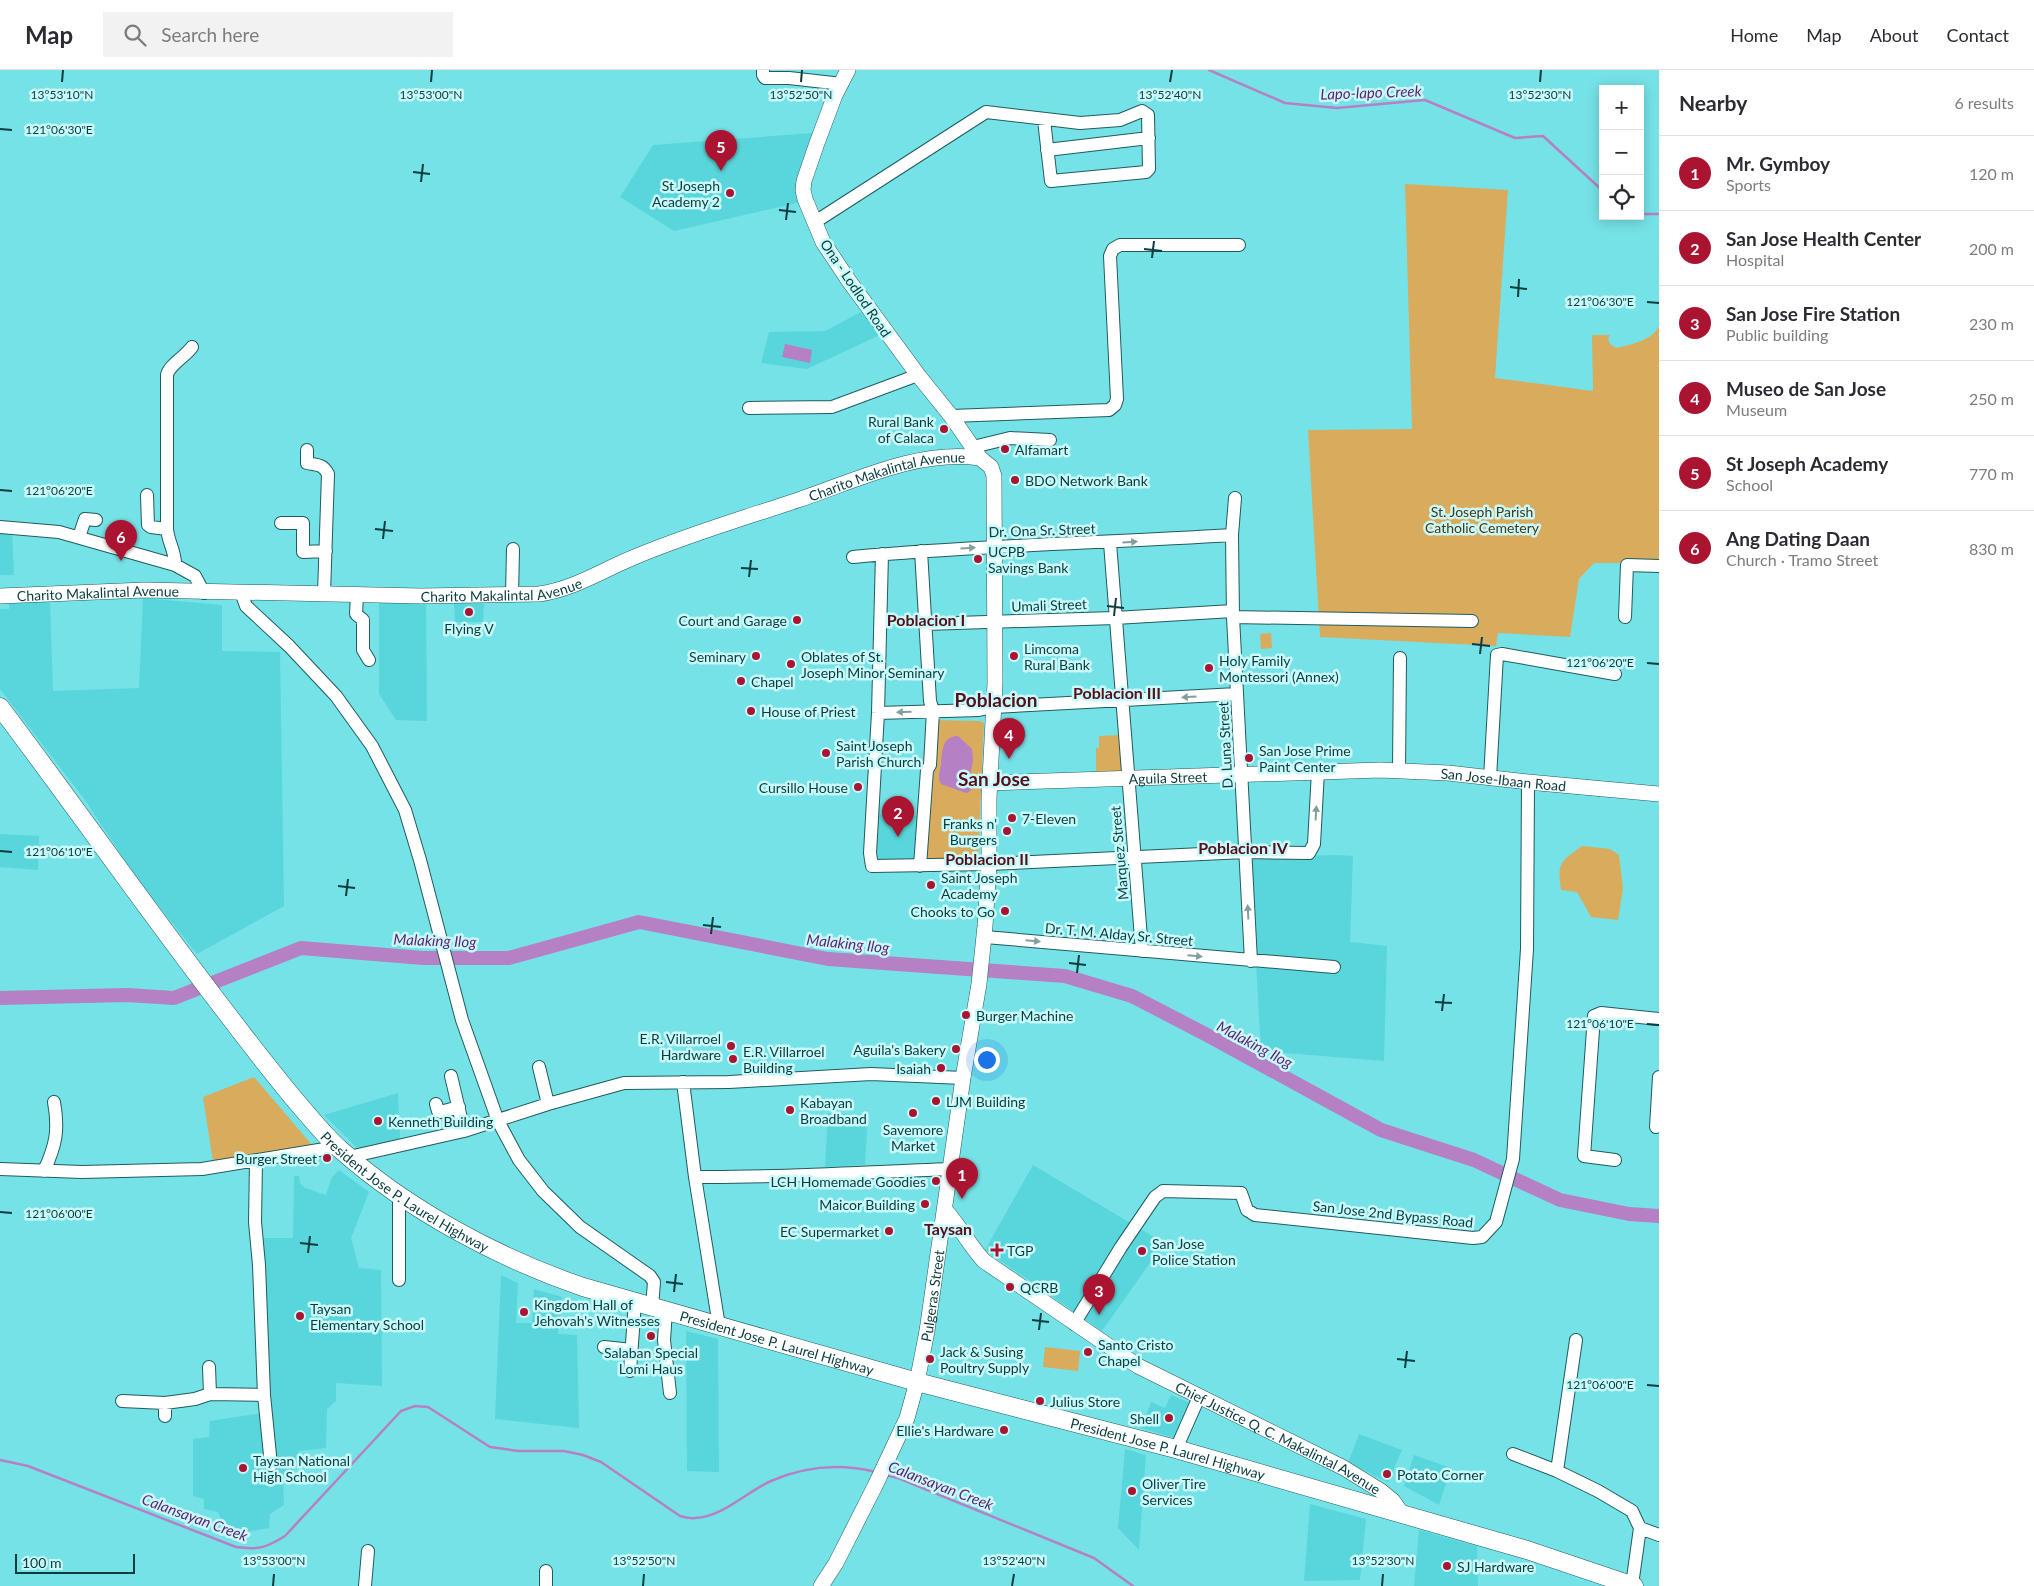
<!DOCTYPE html>
<html lang="en">
<head>
<meta charset="utf-8">
<style>
	body { margin:0; font-family:Lato,sans-serif; background:#f2f2f3; color:#2b2b33 }
	.controls { position:absolute; right:15px; top:15px; display:grid; overflow:hidden; border-radius:0px; box-shadow:0 2px 12px #0003 }
	.controls button { width:45px; height:45px; display:grid; place-items:center; padding:0; border:0; border-bottom:1px solid #e1e1e2; background:#fff; color:#2b2b33; font:25px sans-serif }
	.scale { position:absolute; left:15px; bottom:12px; width:120px; box-sizing:border-box; padding-left:5px; border:2px solid #0a3c3e; border-top:0; font-size:14px; line-height:18px; white-space:nowrap; color:#0a3c3e; -webkit-text-stroke:4px #c8f9fb; paint-order:stroke }
	.you { position:absolute; left:986px; top:989px; width:18px; height:18px; margin:-12px; border:4px solid #fff; border-radius:50%; background:#1a73e8; box-shadow:0 0 0 8px #1a73e833 }
	.badge { display:grid; place-items:center; width:32px; height:32px; border-radius:50%; background:#aa1431; color:#fff; font-size:16px; font-weight:700 }
	.pin { position:absolute; translate:-50% -41px; filter:drop-shadow(0 1px 2px #0008) }
	.pin::after { content:''; position:absolute; top:26px; width:18px; height:15px; background:inherit; clip-path:polygon(0 0,100% 0,50% 100%) }
	.list { margin:0; padding:0; list-style:none }
	h2 { display:flex; justify-content:space-between; align-items:center; height:65px; margin:0; padding:0 20px; font-size:21px }
	h2 small { font-size:16px; font-weight:400; color:#7c7c81 }
	.list li { display:grid; grid-template-columns:32px 1fr auto; gap:15px; align-items:center; box-sizing:border-box; height:75px; padding:0 20px; border-top:1px solid #e1e1e2 }
	.list b { display:block; font-size:19px; white-space:nowrap }
	.list p { margin:0; font-size:16px; white-space:nowrap; color:#7c7c81 }
	.list em { font-size:16px; font-style:normal; color:#7c7c81 }
	.icon { flex:none; width:28px; height:28px; fill:none; stroke:currentColor; stroke-width:2; stroke-linecap:round; stroke-linejoin:round }
	.map { position:relative; flex:none; width:1659px; height:1516px; overflow:hidden }
	header { display:flex; align-items:center; gap:30px; box-sizing:border-box; height:70px; padding:0 25px; background:#fff; border-bottom:1px solid #e1e1e2 }
	header strong { font-size:24px }
	nav { display:flex; gap:28px; margin-inline-start:auto; font-size:18px }
	.search { width:350px; height:45px; background:#f2f2f3; display:flex; align-items:center; gap:12px; box-sizing:border-box; padding:0 18px; border-radius:0px; color:#7c7c81; font-size:19px }
	main { display:flex }
	aside { flex:1; background:#fff }
	.map>svg:first-child { display:block }
	.built { fill:#59d6db }
	.green { fill:#d9ab5d }
	.water { fill:#b680c4 }
	.lines { fill:none; stroke-linecap:round; stroke-linejoin:round }
	.stream { stroke:#b680c4; stroke-width:2.5 }
	.river { stroke:#b680c4; stroke-width:14 }
	.minor-casing { stroke:#205c5e; stroke-width:14 }
	.major-casing { stroke:#205c5e; stroke-width:16 }
	.highway-casing { stroke:#205c5e; stroke-width:19 }
	.minor { stroke:#fff; stroke-width:12 }
	.major { stroke:#fff; stroke-width:15 }
	.highway { stroke:#fff; stroke-width:18 }
	.oneway { fill:#849e9e }
	.ticks { fill:none; stroke:#0a3c3e; stroke-width:2 }
	.poi-dot { fill:#aa1431; stroke:#c8f9fb; stroke-width:2 }
	.labels { text-anchor:middle; dominant-baseline:central; stroke-width:5; stroke-linejoin:round; paint-order:stroke }
	.poi-label { font-size:14px; fill:#0a3c3e; stroke:#c8f9fb; text-anchor:start }
	.street-label { font-size:14px; fill:#0a3c3e; stroke:#c8f9fb }
	.park-label { font-size:14px; fill:#4a3713; stroke:#c8f9fb }
	.water-label { font-size:15px; font-style:italic; fill:#601e70; stroke:#c8f9fb }
	.quarter-label { font-size:16px; font-weight:bold; fill:#550f18; stroke:#c8f9fb }
	.district-label { font-size:19px; font-weight:bold; fill:#550f18; stroke:#c8f9fb }
	.ticks-label { font-size:12px; text-anchor:middle; fill:#0a3c3e; stroke:#c8f9fb; stroke-width:5; stroke-linejoin:round; paint-order:stroke }
</style>
</head>
<body>
<header>
<strong>Map</strong>
<div class="search"><svg class="icon" aria-label="search" viewBox="0 0 24 24"><circle cx="10" cy="10" r="6"/><path d="M15 15l6 6"/></svg>Search here</div>
<nav><a>Home</a><a>Map</a><a>About</a><a>Contact</a></nav>
</header>
<main>
<div class="map">
<svg width="1659" height="1516" viewBox="0 0 1659 1516">
	<rect width="100%" height="100%" fill="#75e2e7"/>
	<path class="built" d="M813,63L797,133L674,161L620,127L653,75Z
		M861,242L880,265L807,299L761,293L769,262L825,261Z
		M0,459L12,460L14,505H0Z
		M143,528L222,535V581L280,582L284,836L197,884L137,809L85,730L0,619V539H9V532L50,530L53,621L139,618Z
		M426,531L427,651L396,650L379,624V532Z
		M454,531H484L483,552H455Z
		M876,744L921,746L918,792L880,790L876,788Z
		M0,764L39,766L38,800L0,797Z
		M1338,785L1353,786L1350,872L1387,876L1384,991L1261,981L1250,787Z
		M398,1023L400,1070L359,1080L324,1045Z
		M828,1043L868,1045L865,1095L825,1097Z
		M1033,1095L1164,1173L1102,1261L985,1180Z
		M339,1100L369,1122L351,1168L359,1198L381,1200L382,1316L336,1313V1331L327,1339L326,1378L299,1381L294,1393L293,1403L283,1406L284,1435L270,1444L269,1458L244,1462L222,1452L218,1442L204,1439V1429L193,1426V1369L209,1367L210,1351L269,1342L259,1168H293L294,1106H299L300,1113L305,1118L326,1125L332,1107Z
		M501,1205L518,1213L516,1253H532L534,1219L562,1227L558,1264L577,1265L579,1358L495,1349Z
		M686,1261L718,1269L719,1402L687,1401Z
		M1171,1325L1197,1336L1185,1371L1141,1358L1151,1332L1165,1338Z
		M1359,1364L1402,1380L1388,1412L1348,1393Z
		M1125,1379L1146,1385L1139,1480L1118,1458Z
		M1414,1385L1451,1398L1439,1435L1404,1416Z
		M1310,1434L1366,1449L1360,1510L1304,1511Z
		M1419,1460L1477,1476L1478,1516H1414Z"/>
	<path class="green" d="M1405,114L1508,120L1495,308L1593,321L1592,265H1610L1608,269L1610,274L1616,278C1630,275 1653,270 1659,256V493H1594L1579,509L1570,567L1498,563L1496,576L1320,567L1308,360L1412,359Z
		M1271,563L1272,578L1261,579L1260,564Z
		M929,650L980,651L984,653L978,790L924,792L920,728L925,668H927Z
		M1119,665L1122,696L1120,702L1096,705V678H1099V666Z
		M1582,776L1610,779L1619,785L1623,818L1618,850L1591,847L1577,822L1561,820C1557,793 1560,792 1582,776Z
		M254,1007L312,1075L213,1092L203,1027Z
		M1045,1277L1080,1281L1078,1301L1043,1297Z"/>
	<path class="water" d="M785,274L812,280L810,293L782,287Z
		M958,666L972,679L973,691L970,706L972,718L969,722L966,723L941,714C937,707 940,702 941,694C942,682 942,666 958,666Z"/>
	<g class="lines">
		<path class="stream" d="M1209,0L1285,33L1337,38L1425,30L1515,68L1543,66L1603,121
			M1640,144H1659
			M0,1390L28,1396L236,1477C258,1480 266,1478 285,1466L401,1341L415,1336L428,1337L490,1377L518,1381H564L583,1385L601,1392L680,1446C684,1447 690,1449 695,1448C723,1447 746,1422 771,1411C805,1396 840,1393 876,1402
			M886,1405L898,1408L1094,1488L1133,1516"/>
		<path class="river" d="M0,928L127,925L174,928L301,878L423,888H509L639,852L828,889L1065,906L1132,926L1209,966L1381,1060L1474,1090L1560,1130L1629,1144L1659,1146"/>
		<defs>
			<path id="minor" d="M763,0V5L765,8H789L842,14
				M1047,80L1149,68
				M815,152L986,42L1080,53L1120,50L1142,41L1148,45L1149,99L1146,102L1051,111L1044,50
				M749,338L832,337L918,305
				M951,346L1109,340L1115,335L1117,329L1110,186L1113,179L1120,175H1239
				M973,377L1010,368L1050,370
				M307,380V393C317,395 323,394 328,404L324,524
				M147,425L148,455L151,457L167,459
				M1235,428L1232,465L1233,547L1251,891
				M281,453H303V482L326,481
				M0,457L59,462L175,495L195,506L204,523
				M79,467L85,449L96,450
				M1110,473L1142,881
				M882,484L878,643L870,783L872,796L989,794L1245,782L1309,783L1314,774L1318,701
				M853,487C979,475 1106,473 1232,465
				M175,495C176,483 168,472 167,459V305C169,295 185,287 192,277
				M241,522L246,536L289,576L336,626L372,676L405,740L420,790L462,950L498,1051L519,1090L543,1121L580,1157L650,1206L654,1212L652,1237
				M357,525L356,544L363,550V580L369,590
				M512,525L513,479
				M1233,547L1472,551
				M1625,547L1627,495L1659,496
				M925,554L1115,548L1233,541
				M878,643L979,640L993,637L1237,624
				M1399,701L1400,588
				M1490,708L1497,585L1502,584L1615,604
				M920,796L927,700L930,695L933,641L930,631L921,481
				M985,867L1334,897
				M539,997L548,1034
				M451,1006L464,1061
				M683,1012L695,1107L719,1256
				M436,1034L438,1041L440,1042L459,1037
				M1656,1057L1659,1007
				M349,1087L464,1061L548,1034L624,1013L729,1012L871,1004L963,1008
				M1615,1090L1584,1086L1594,946L1601,943L1659,949
				M256,1091L255,1152L259,1195L264,1325L271,1395
				M0,1099L82,1102L202,1099L337,1077
				M44,1101C56,1075 59,1060 54,1032
				M695,1107C780,1108 865,1102 951,1099
				M399,1210V1126
				M666,1241L664,1270L670,1323
				M1074,1254L1121,1177L1155,1127L1163,1121L1241,1123L1247,1140L1255,1145L1473,1168L1482,1167L1496,1152L1513,1089L1527,879L1528,712
				M604,1277L632,1280
				M209,1297L210,1324
				M630,1301L635,1232
				M122,1331L165,1333L195,1329L210,1324L264,1325
				M165,1346V1333
				M1176,1379L1199,1327
				M1513,1384L1557,1401L1598,1421L1632,1441L1640,1458L1632,1515
				M1557,1401L1576,1270
				M1640,1458L1659,1465
				M365,1516L368,1481
				M546,1516V1501"/>
			<g id="major">
				<path id="s1" d="M0,526L145,520L421,526L539,524C575,519 604,499 637,486C690,464 744,448 798,430C855,411 918,379 980,388"/>
				<path id="s2" d="M989,713L1380,700L1448,703L1528,712L1659,724"/>
				<path id="s3" d="M945,1140C960,1156 969,1175 984,1191L1138,1296L1344,1398L1381,1421L1393,1431L1402,1444"/>
				<path id="s4" d="M821,1516L836,1493L875,1416L907,1348L917,1312L927,1261L963,1008L979,914L985,856L989,794V728L995,613L994,406L991,397L980,388L951,346L918,305L849,211L823,172L805,129L803,120L804,111L817,73L835,25L848,0"/>
			</g>
			<g id="highway">
				<path id="s5" d="M0,637C77,739 150,844 228,945C254,979 279,1012 307,1044C318,1057 329,1070 342,1081C409,1140 498,1188 583,1217L917,1312L1176,1379L1527,1480L1634,1516"/>
			</g>
		</defs>
		<use href="#minor" class="minor-casing"/>
		<use href="#major" class="major-casing"/>
		<use href="#highway" class="highway-casing"/>
		<use href="#minor" class="minor"/>
		<use href="#major" class="major"/>
		<use href="#highway" class="highway"/>
	</g>
	<defs><path id="oneway-solid" d="M-6-.8H1V-3.2L6.5 0L1 3.2V.8H-6Z" transform="scale(1.25)"/></defs>
	<g class="oneway">
		<use href="#oneway-solid" transform="translate(1130 472) rotate(-3)"/>
		<use href="#oneway-solid" transform="translate(968 478) rotate(-3)"/>
		<use href="#oneway-solid" transform="translate(1189 627) rotate(177)"/>
		<use href="#oneway-solid" transform="translate(904 642) rotate(178)"/>
		<use href="#oneway-solid" transform="translate(1316 743) rotate(-87)"/>
		<use href="#oneway-solid" transform="translate(1248 842) rotate(-93)"/>
		<use href="#oneway-solid" transform="translate(1033 871) rotate(5)"/>
		<use href="#oneway-solid" transform="translate(1195 886) rotate(5)"/>
	</g>
	<path class="ticks" d="M62,12L63,0M431,12L432,0M801,12L802,0M1170,12L1172,0M1540,12L1541,0M0,59L12,60M413,102L430,104M421,112L423,94M779,140L796,142M786,150L788,133M1144,179L1162,181M1152,188L1154,171M1510,217L1527,219M1518,227L1519,209M1647,232L1659,233M0,420L12,421M375,459L393,461M383,469L385,451M741,498L758,499M749,507L751,490M1107,536L1124,538M1114,546L1116,528M1472,574L1490,576M1480,584L1482,567M1647,593L1659,594M0,781L12,782M338,816L355,818M346,826L348,809M703,855L721,857M711,864L713,847M1069,893L1086,895M1077,903L1079,885M1435,932L1452,933M1442,941L1444,924M1647,954L1659,955M0,1142L12,1143M300,1173L318,1175M308,1183L310,1166M666,1212L683,1214M674,1222L676,1204M1032,1250L1049,1252M1039,1260L1041,1243M1397,1289L1415,1291M1405,1298L1407,1281M1647,1315L1659,1316M273,1516L274,1504M643,1516L644,1504M1012,1516L1014,1504M1382,1516L1383,1504"/>
	<g class="poi-dot">
		<circle cx="730" cy="123" r="5"/>
		<circle cx="944" cy="359" r="5"/>
		<circle cx="1005" cy="379" r="5"/>
		<circle cx="1015" cy="410" r="5"/>
		<circle cx="978" cy="489" r="5"/>
		<circle cx="469" cy="542" r="5"/>
		<circle cx="797" cy="550" r="5"/>
		<circle cx="756" cy="586" r="5"/>
		<circle cx="1014" cy="586" r="5"/>
		<circle cx="791" cy="594" r="5"/>
		<circle cx="1209" cy="598" r="5"/>
		<circle cx="741" cy="611" r="5"/>
		<circle cx="751" cy="641" r="5"/>
		<circle cx="826" cy="683" r="5"/>
		<circle cx="1249" cy="688" r="5"/>
		<circle cx="858" cy="717" r="5"/>
		<circle cx="1012" cy="748" r="5"/>
		<circle cx="1007" cy="761" r="5"/>
		<circle cx="931" cy="815" r="5"/>
		<circle cx="1005" cy="841" r="5"/>
		<circle cx="966" cy="945" r="5"/>
		<circle cx="731" cy="976" r="5"/>
		<circle cx="956" cy="979" r="5"/>
		<circle cx="733" cy="989" r="5"/>
		<circle cx="941" cy="998" r="5"/>
		<circle cx="936" cy="1031" r="5"/>
		<circle cx="790" cy="1040" r="5"/>
		<circle cx="913" cy="1043" r="5"/>
		<circle cx="378" cy="1051" r="5"/>
		<circle cx="327" cy="1088" r="5"/>
		<circle cx="936" cy="1111" r="5"/>
		<circle cx="925" cy="1134" r="5"/>
		<circle cx="889" cy="1161" r="5"/>
		<path d="M994.5 1172.5h5v5h5v5h-5v5h-5v-5h-5v-5h5z"/>
		<circle cx="1142" cy="1181" r="5"/>
		<circle cx="1010" cy="1217" r="5"/>
		<circle cx="524" cy="1242" r="5"/>
		<circle cx="300" cy="1246" r="5"/>
		<circle cx="651" cy="1266" r="5"/>
		<circle cx="1088" cy="1282" r="5"/>
		<circle cx="930" cy="1289" r="5"/>
		<circle cx="1040" cy="1331" r="5"/>
		<circle cx="1169" cy="1348" r="5"/>
		<circle cx="1004" cy="1360" r="5"/>
		<circle cx="243" cy="1398" r="5"/>
		<circle cx="1387" cy="1404" r="5"/>
		<circle cx="1132" cy="1421" r="5"/>
		<circle cx="1447" cy="1496" r="5"/>
	</g>
	<g class="labels">
		<g class="poi-label">
			<text x="720" y="115" text-anchor="end">St Joseph<tspan x="720" dy="16">Academy 2</tspan></text>
			<text x="934" y="351" text-anchor="end">Rural Bank<tspan x="934" dy="16">of Calaca</tspan></text>
			<text x="1015" y="379">Alfamart</text>
			<text x="1025" y="410">BDO Network Bank</text>
			<text x="988" y="481">UCPB<tspan x="988" dy="16">Savings Bank</tspan></text>
			<text x="787" y="550" text-anchor="end">Court and Garage</text>
			<text x="469" y="558" text-anchor="middle">Flying V</text>
			<text x="1024" y="578">Limcoma<tspan x="1024" dy="16">Rural Bank</tspan></text>
			<text x="746" y="586" text-anchor="end">Seminary</text>
			<text x="801" y="586">Oblates of St.<tspan x="801" dy="16">Joseph Minor Seminary</tspan></text>
			<text x="1219" y="590">Holy Family<tspan x="1219" dy="16">Montessori (Annex)</tspan></text>
			<text x="751" y="611">Chapel</text>
			<text x="761" y="641">House of Priest</text>
			<text x="836" y="675">Saint Joseph<tspan x="836" dy="16">Parish Church</tspan></text>
			<text x="1259" y="680">San Jose Prime<tspan x="1259" dy="16">Paint Center</tspan></text>
			<text x="848" y="717" text-anchor="end">Cursillo House</text>
			<text x="1022" y="748">7-Eleven</text>
			<text x="997" y="753" text-anchor="end">Franks n'<tspan x="997" dy="16">Burgers</tspan></text>
			<text x="941" y="807">Saint Joseph<tspan x="941" dy="16">Academy</tspan></text>
			<text x="995" y="841" text-anchor="end">Chooks to Go</text>
			<text x="976" y="945">Burger Machine</text>
			<text x="721" y="968" text-anchor="end">E.R. Villarroel<tspan x="721" dy="16">Hardware</tspan></text>
			<text x="946" y="979" text-anchor="end">Aguila's Bakery</text>
			<text x="743" y="981">E.R. Villarroel<tspan x="743" dy="16">Building</tspan></text>
			<text x="931" y="998" text-anchor="end">Isaiah</text>
			<text x="946" y="1031">LJM Building</text>
			<text x="800" y="1032">Kabayan<tspan x="800" dy="16">Broadband</tspan></text>
			<text x="388" y="1051">Kenneth Building</text>
			<text x="913" y="1059" text-anchor="middle">Savemore<tspan x="913" dy="16">Market</tspan></text>
			<text x="317" y="1088" text-anchor="end">Burger Street</text>
			<text x="926" y="1111" text-anchor="end">LCH Homemade Goodies</text>
			<text x="915" y="1134" text-anchor="end">Maicor Building</text>
			<text x="879" y="1161" text-anchor="end">EC Supermarket</text>
			<text x="1152" y="1173">San Jose<tspan x="1152" dy="16">Police Station</tspan></text>
			<text x="1007" y="1180">TGP</text>
			<text x="1020" y="1217">QCRB</text>
			<text x="534" y="1234">Kingdom Hall of<tspan x="534" dy="16">Jehovah's Witnesses</tspan></text>
			<text x="310" y="1238">Taysan<tspan x="310" dy="16">Elementary School</tspan></text>
			<text x="1098" y="1274">Santo Cristo<tspan x="1098" dy="16">Chapel</tspan></text>
			<text x="940" y="1281">Jack &amp; Susing<tspan x="940" dy="16">Poultry Supply</tspan></text>
			<text x="651" y="1282" text-anchor="middle">Salaban Special<tspan x="651" dy="16">Lomi Haus</tspan></text>
			<text x="1050" y="1331">Julius Store</text>
			<text x="1159" y="1348" text-anchor="end">Shell</text>
			<text x="994" y="1360" text-anchor="end">Ellie's Hardware</text>
			<text x="253" y="1390">Taysan National<tspan x="253" dy="16">High School</tspan></text>
			<text x="1397" y="1404">Potato Corner</text>
			<text x="1142" y="1413">Oliver Tire<tspan x="1142" dy="16">Services</tspan></text>
			<text x="1457" y="1496">SJ Hardware</text>
		</g>
		<g class="street-label">
			<text transform="translate(856 218) rotate(56)">Ona - Lodlod Road</text>
			<text stroke="none"><textPath href="#s1" startOffset="908">Charito Makalintal Avenue</textPath></text>
			<text transform="translate(1042 460) rotate(-2)">Dr. Ona Sr. Street</text>
			<text stroke="none"><textPath href="#s1" startOffset="502">Charito Makalintal Avenue</textPath></text>
			<text stroke="none"><textPath href="#s1" startOffset="98">Charito Makalintal Avenue</textPath></text>
			<text transform="translate(1049 535) rotate(-2)">Umali Street</text>
			<text transform="translate(1225 675) rotate(-93)">D. Luna Street</text>
			<text stroke="none"><textPath href="#s2" startOffset="179">Aguila Street</textPath></text>
			<text stroke="none"><textPath href="#s2" startOffset="515">San Jose-Ibaan Road</textPath></text>
			<text transform="translate(1119 783) rotate(-95)">Marquez Street</text>
			<text transform="translate(1119 864) rotate(5)">Dr. T. M. Alday Sr. Street</text>
			<text stroke="none"><textPath href="#s5" startOffset="636">President Jose P. Laurel Highway</textPath></text>
			<text transform="translate(1393 1144) rotate(6)">San Jose 2nd Bypass Road</text>
			<text stroke="none"><textPath href="#s4" startOffset="314">Pulgeras Street</textPath></text>
			<text stroke="none"><textPath href="#s5" startOffset="1041">President Jose P. Laurel Highway</textPath></text>
			<text stroke="none"><textPath href="#s3" startOffset="408">Chief Justice Q. C. Makalintal Avenue</textPath></text>
			<text stroke="none"><textPath href="#s5" startOffset="1446">President Jose P. Laurel Highway</textPath></text>
		</g>
		<g class="park-label">
			<text x="1482" y="441">St. Joseph Parish<tspan x="1482" dy="16">Catholic Cemetery</tspan></text>
		</g>
		<g class="water-label">
			<text transform="translate(1371 22) rotate(-2)">Lapo-lapo Creek</text>
			<text transform="translate(435 870) rotate(2)">Malaking Ilog</text>
			<text transform="translate(848 873) rotate(6)">Malaking Ilog</text>
			<text transform="translate(1255 974) rotate(28)">Malaking Ilog</text>
			<text transform="translate(941 1415) rotate(21)">Calansayan Creek</text>
			<text transform="translate(195 1447) rotate(20)">Calansayan Creek</text>
		</g>
		<g class="quarter-label">
			<text x="926" y="549">Poblacion I</text>
			<text x="1117" y="622">Poblacion III</text>
			<text x="1243" y="777">Poblacion IV</text>
			<text x="987" y="788">Poblacion II</text>
			<text x="948" y="1158">Taysan</text>
		</g>
		<g class="district-label">
			<text x="996" y="629">Poblacion</text>
			<text x="994" y="708">San Jose</text>
		</g>
	</g>
	<g class="ticks-label">
		<text x="62" y="29">13°53'10"N</text>
		<text x="431" y="29">13°53'00"N</text>
		<text x="801" y="29">13°52'50"N</text>
		<text x="1170" y="29">13°52'40"N</text>
		<text x="1540" y="29">13°52'30"N</text>
		<text x="59" y="64">121°06'30"E</text>
		<text x="1600" y="236">121°06'30"E</text>
		<text x="59" y="425">121°06'20"E</text>
		<text x="1600" y="597">121°06'20"E</text>
		<text x="59" y="786">121°06'10"E</text>
		<text x="1600" y="958">121°06'10"E</text>
		<text x="59" y="1148">121°06'00"E</text>
		<text x="1600" y="1319">121°06'00"E</text>
		<text x="274" y="1495">13°53'00"N</text>
		<text x="644" y="1495">13°52'50"N</text>
		<text x="1014" y="1495">13°52'40"N</text>
		<text x="1383" y="1495">13°52'30"N</text>
	</g>
</svg>
<div class="controls">
<button>+</button>
<button>−</button>
<button><svg class="icon" aria-label="locate" viewBox="0 0 24 24"><circle cx="12" cy="12" r="6"/><path d="M12 2v4M12 18v4M2 12h4M18 12h4"/></svg></button>
</div>
<div class="scale">100 m</div>
<div class="you"></div>
<div class="pin badge" style="left:962px;top:1129px">1</div>
<div class="pin badge" style="left:898px;top:767px">2</div>
<div class="pin badge" style="left:1099px;top:1245px">3</div>
<div class="pin badge" style="left:1009px;top:689px">4</div>
<div class="pin badge" style="left:721px;top:101px">5</div>
<div class="pin badge" style="left:121px;top:491px">6</div>
</div>
<aside>
<h2>Nearby<small>6 results</small></h2>
<ul class="list">
<li><span class="badge">1</span><div><b>Mr. Gymboy</b><p>Sports</p></div><em>120 m</em></li>
<li><span class="badge">2</span><div><b>San Jose Health Center</b><p>Hospital</p></div><em>200 m</em></li>
<li><span class="badge">3</span><div><b>San Jose Fire Station</b><p>Public building</p></div><em>230 m</em></li>
<li><span class="badge">4</span><div><b>Museo de San Jose</b><p>Museum</p></div><em>250 m</em></li>
<li><span class="badge">5</span><div><b>St Joseph Academy</b><p>School</p></div><em>770 m</em></li>
<li><span class="badge">6</span><div><b>Ang Dating Daan</b><p>Church · Tramo Street</p></div><em>830 m</em></li>
</ul>
</aside>
</main>
</body>
</html>
